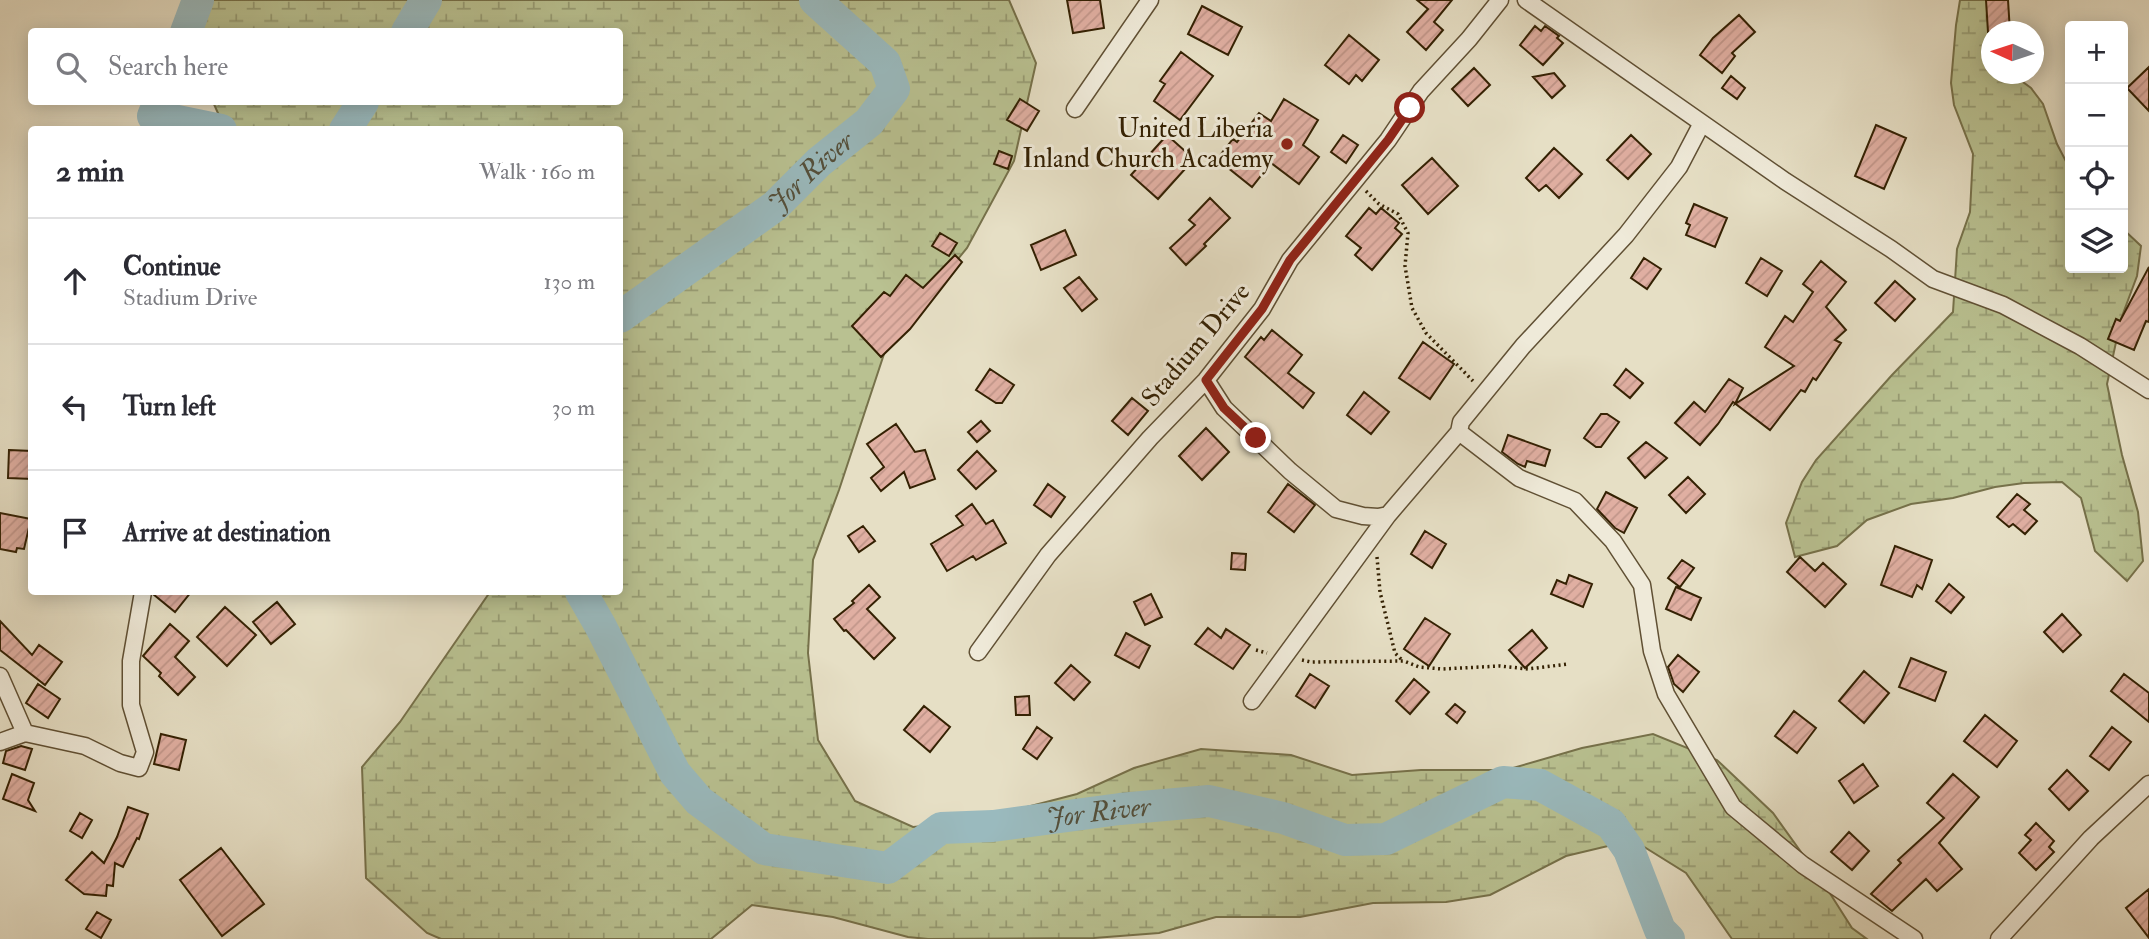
<!DOCTYPE html>
<html lang="en">
<head>
<meta charset="utf-8">
<style>
	body { margin:0; font-family:"IM FELL Double Pica",serif; background:#f7f7f7; color:#2b2b33 }
	.controls { position:absolute; right:21px; top:21px; display:grid; overflow:hidden; border-radius:7px; box-shadow:0 4px 18px #0003 }
	.controls button { width:63px; height:63px; display:grid; place-items:center; padding:0; border:0; border-bottom:2px solid #e1e1e2; background:#fff; color:#2b2b33; font:35px sans-serif }
	.compass { position:absolute; left:1981px; top:21px; width:63px; height:63px; border-radius:50%; background:#fff; box-shadow:0 4px 18px #0003; rotate:273deg }
	.stop { position:absolute; width:21px; height:21px; margin:-16px; border:5px solid #8f2418; border-radius:50%; background:#fff }
	.stop.end { background:#8f2418; border-color:#fff; box-shadow:0 2px 7px #0008 }
	.list { margin:0; padding:0; list-style:none }
	h2 { display:flex; justify-content:space-between; align-items:center; height:91px; margin:0; padding:0 28px; font-size:30px }
	h2 small { font-size:23px; font-weight:400; color:#7c7c81 }
	.list li { display:grid; grid-template-columns:46px 1fr auto; gap:21px; align-items:center; box-sizing:border-box; height:126px; padding:0 28px; border-top:2px solid #e1e1e2 }
	.list b { display:block; font-size:26px; white-space:nowrap }
	.list p { margin:0; font-size:23px; white-space:nowrap; color:#7c7c81 }
	.list em { font-size:23px; font-style:normal; color:#7c7c81 }
	.icon { flex:none; width:38px; height:38px; fill:none; stroke:currentColor; stroke-width:2; stroke-linecap:round; stroke-linejoin:round }
	.map { position:relative; flex:none; width:2149px; height:939px; overflow:hidden }
	.search { position:absolute; background:#fff; box-shadow:0 4px 18px #0003; left:28px; top:28px; width:595px; height:77px; display:flex; align-items:center; gap:18px; box-sizing:border-box; padding:0 24px; border-radius:7px; color:#7c7c81; font-size:26px }
	.panel { position:absolute; background:#fff; box-shadow:0 4px 18px #0003; left:28px; top:126px; width:595px; height:469px; border-radius:7px }
	.map>svg:first-child { display:block }
	.wetland { fill:url(#wetland-marsh); stroke:#76714a; stroke-width:2 }
	.lines { fill:none; stroke-linecap:round; stroke-linejoin:round }
	.river { stroke:#9ababe; stroke-width:32 }
	.building { fill:url(#building-hatch); stroke:#342103; stroke-width:2 }
	.minor-casing { stroke:#605034; stroke-width:19 }
	.path { stroke:#342103; stroke-width:3.5; stroke-dasharray:2 3.5; stroke-linecap:butt }
	.minor { stroke:#efead9; stroke-width:16 }
	.route { stroke:#8f2418; stroke-width:9 }
	.poi-dot { fill:#8f2418; stroke:#efead9; stroke-width:2.5 }
	.labels { text-anchor:middle; dominant-baseline:central; stroke-width:6; stroke-linejoin:round; paint-order:stroke }
	.poi-label { font-size:26px; fill:#342103; stroke:#efead9; text-anchor:end }
	.street-label { font-size:26px; fill:#342103; stroke:#efead9 }
	.water-label { font-size:28px; font-style:italic; fill:#534f3b; stroke:#efead9 }
</style>
</head>
<body>
<div class="map">
<svg width="2149" height="939" viewBox="0 0 2149 939">
	<defs>
		<pattern id="wetland-marsh" width="20" height="14" patternUnits="userSpaceOnUse" patternTransform="scale(1.75)"><rect width="20" height="14" fill="#b9c191"/><path d="M1 5h8M5 5V1M11 12h8M15 12V8" fill="none" stroke="#979c74"/></pattern>
		<pattern id="building-hatch" width="6" height="6" patternUnits="userSpaceOnUse" patternTransform="scale(1.75)"><rect width="6" height="6" fill="#e0afa2"/><path d="M-1 1l2-2M0 6l6-6M5 7l2-2" fill="none" stroke="#c1968a"/></pattern>
	</defs>
	<rect width="100%" height="100%" fill="#e6dfc5"/>
	<filter id="stains"><feTurbulence type="fractalNoise" baseFrequency=".00286" numOctaves="4"/><feColorMatrix values="0 0 0 0 .2 0 0 0 0 .09 0 0 0 0 .02 0 0 0 .5 -.17"/></filter>
	<radialGradient id="worn" r=".72"><stop offset=".6" stop-color="#630" stop-opacity="0"/><stop offset="1" stop-color="#630" stop-opacity=".3"/></radialGradient>
	<path class="wetland" d="M186,0H1009L1036,63L1014,161L967,248L887,345L839,490L813,560L808,653L818,740L855,801L913,827L968,822L1077,794L1134,768L1201,749L1291,755L1352,775L1421,770H1506L1582,748L1653,734L1717,760L1773,813L1824,884L1852,928L1867,939H1732L1686,873L1633,840L1566,856L1490,895L1446,902L1373,903L1300,917H1216L1159,933L1094,938L928,939L908,937L833,917L752,905L711,939H441L427,933L366,878L362,767L400,722L490,592H620V130L225,129L213,102H620V32L194,31Z
		M1960,0H1996L1992,32V74H2012L2031,88L2043,104L2057,144L2070,169V268H2123V229L2141,246L2137,276L2121,319L2107,384L2122,455L2138,512L2143,561L2127,581L2095,551L2081,498L2062,482L2024,483L1995,487L1953,498L1911,504L1867,520L1837,546L1795,557L1786,523L1802,482L1816,460L1892,375L1953,312L1957,249L1970,212L1973,154L1954,105L1951,83L1956,25Z"/>
	<g class="lines">
		<g class="river">
			<path d="M186,32L198,0"/>
			<path d="M407,32L426,0"/>
			<path d="M159,102L153,116L221,130"/>
			<path d="M345,130L363,102"/>
			<path id="s1" d="M620,317L775,206L819,162L869,122L894,89L885,63L815,0"/>
			<path id="s2" d="M581,592L601,627L675,773L699,801L764,849L888,868L941,828L993,826L1120,809L1209,801L1283,818L1345,840L1386,839L1503,782L1540,785L1611,824L1629,850L1660,930L1669,939"/>
		</g>
	</g>
	<path class="building" d="M1067,0H1100L1104,28L1073,33Z
		M1417,0H1452L1434,22L1443,30L1426,50L1407,32L1428,9Z
		M1986,0H2008L2010,32H1988Z
		M1202,6L1242,27L1228,55L1188,34Z
		M1739,15L1755,32L1732,53L1735,56L1722,73L1700,55L1713,38Z
		M1535,26L1541,31L1545,26L1559,36L1557,38L1563,43L1543,65L1520,45Z
		M1349,35L1379,60L1362,81L1356,75L1349,84L1325,65Z
		M1181,52L1213,76L1180,120L1154,101L1165,84L1160,81Z
		M2149,67V111L2127,88Z
		M1474,68L1490,85L1468,106L1452,89Z
		M1554,73L1565,86L1552,98L1533,77Z
		M1731,76L1745,88L1737,99L1722,88Z
		M1020,99L1039,111L1027,131L1007,120Z
		M1284,99L1318,120L1303,145L1319,157L1299,184L1271,163L1252,187L1217,159L1233,139L1237,142L1259,113L1271,121Z
		M1876,125L1906,138L1884,189L1855,176Z
		M1167,135L1194,159L1158,199L1131,175Z
		M1343,135L1358,145L1346,163L1331,152Z
		M1631,135L1651,154L1628,179L1607,160Z
		M1554,148L1582,174L1559,198L1546,185L1539,191L1526,178Z
		M999,151L1012,156L1008,169L994,164Z
		M1432,158L1458,186L1428,214L1402,185Z
		M1210,198L1230,218L1204,244L1206,246L1186,265L1170,248L1195,225L1189,220Z
		M1694,204L1727,218L1715,247L1686,235L1690,225L1686,223Z
		M1369,208L1376,214L1381,208L1399,223L1395,228L1402,234L1372,270L1355,255L1361,248L1346,236Z
		M1065,230L1076,255L1041,270L1031,245Z
		M940,233L957,243L949,256L932,246Z
		M955,255L962,262L910,329L881,357L852,326L884,292L890,296L906,275L923,288Z
		M1644,258L1661,269L1647,289L1631,278Z
		M1761,258L1782,271L1767,296L1746,283Z
		M1821,261L1846,282L1826,307L1846,330L1835,340L1841,343L1816,380L1813,378L1805,392L1801,390L1770,430L1733,402L1718,424L1700,445L1675,423L1694,402L1705,412L1729,379L1743,388L1735,404L1794,366L1765,347L1785,316L1793,322L1813,292L1803,284Z
		M2149,267V322L2146,321L2134,350L2108,339L2116,319L2120,321Z
		M1079,277L1097,299L1082,311L1064,288Z
		M1895,281L1915,299L1895,321L1875,303Z
		M1272,330L1302,355L1288,373L1314,393L1303,408L1245,357L1261,337L1264,340Z
		M1423,342L1454,364L1430,399L1399,378Z
		M990,369L1014,385L1002,403H996L976,390Z
		M1626,369L1643,383L1630,398L1614,385Z
		M1364,392L1389,412L1371,434L1347,415Z
		M1132,398L1148,411L1128,435L1112,421Z
		M1601,414H1607L1619,422L1601,447H1596L1584,438Z
		M981,421L990,431L977,442L968,432Z
		M896,424L915,452L925,450L935,479L910,488L904,472L881,491L871,478L884,467L867,444Z
		M1206,428L1229,452L1202,480L1179,456Z
		M1508,435L1550,450L1545,466L1527,461L1525,467L1518,464L1502,452Z
		M1646,442L1667,458L1645,478L1628,458Z
		M9,450L32,451V479L8,478Z
		M977,451L996,471L976,489L958,470Z
		M1688,477L1705,494L1686,513L1669,495Z
		M1048,484L1065,497L1051,517L1034,505Z
		M1288,484L1315,505L1294,532L1268,512Z
		M1606,492L1637,508L1624,533L1615,528L1597,509Z
		M2017,494L2030,504L2024,510L2037,521L2025,534L2013,524L2009,527L1997,517Z
		M972,504L986,524L993,520L1006,543L976,560L973,556L947,571L931,544L963,525L956,516Z
		M0,513L31,519L24,549L17,548L16,552L0,549Z
		M863,526L875,541L859,552L848,536Z
		M1425,531L1446,544L1432,568L1411,554Z
		M1895,546L1932,560L1922,589L1917,585L1912,597L1881,585Z
		M1232,553L1246,554L1245,570L1231,569Z
		M1800,557L1815,571L1823,563L1846,584L1825,607L1787,572Z
		M1682,560L1694,568L1680,587L1668,578Z
		M1569,575L1592,584L1583,607L1551,594L1557,580L1566,584Z
		M1949,584L1964,597L1951,613L1936,601Z
		M869,585L880,597L867,609L895,638L874,659L846,630L844,631L834,619L854,603L852,601Z
		M1676,587L1701,598L1691,620L1666,609Z
		M153,592H191L175,612L153,594Z
		M1151,594L1162,617L1145,625L1134,602Z
		M277,602L295,624L271,644L253,622Z
		M225,607L256,635L227,666L197,637Z
		M2062,614L2081,635L2063,652L2044,632Z
		M1425,618L1450,634L1429,666L1404,649Z
		M0,621L32,655L39,645L62,662L45,685L0,650Z
		M170,624L189,641L175,657L195,677L178,695L159,676L161,673L143,656Z
		M1208,628L1221,638L1226,629L1250,645L1233,669L1195,644Z
		M1532,630L1547,648L1525,668L1509,650Z
		M1126,633L1150,646L1139,668L1115,655Z
		M1678,655L1699,672L1683,692L1674,684L1668,667Z
		M1911,658L1946,672L1935,701L1899,687Z
		M1071,665L1090,682L1074,700L1055,683Z
		M1864,671L1889,693L1864,723L1839,701Z
		M1310,674L1329,686L1315,708L1296,696Z
		M2124,674L2149,693V722L2111,691Z
		M1414,679L1429,692L1410,714L1396,701Z
		M38,684L60,699L48,718L26,703Z
		M1029,696L1030,715H1016L1015,697Z
		M1455,704L1465,712L1457,723L1446,714Z
		M924,706L950,727L930,752L904,730Z
		M1794,711L1816,728L1797,753L1775,736Z
		M1985,715L2017,741L1997,767L1964,741Z
		M1037,727L1052,738L1037,759L1023,749Z
		M2112,727L2131,742L2109,770L2090,756Z
		M161,734L186,740L179,770L154,764Z
		M21,746L32,749L25,770L3,763L6,751Z
		M1863,764L1878,786L1854,803L1839,781Z
		M2067,770L2088,791L2069,810L2049,789Z
		M12,774L34,783L28,800L35,811L3,799Z
		M1953,774L1979,797L1939,843L1962,869L1937,891L1926,879L1892,911L1871,894L1901,863L1898,860L1944,818L1927,803Z
		M128,807L148,814L139,839L137,838L123,867L115,863L113,886L107,885L106,896L84,894L66,880L92,852L104,863L117,837Z
		M80,813L92,820L82,838L70,831Z
		M2036,823L2054,841L2049,847L2054,852L2036,870L2019,853L2031,840L2025,835Z
		M1849,832L1869,851L1852,870L1831,852Z
		M221,848L264,904L222,936L180,880Z
		M2149,889V938L2126,908Z
		M97,912L111,920L101,938L86,929Z"/>
	<g class="lines">
		<defs>
			<path id="minor" d="M1526,0L1785,181L1891,249L1933,279L2003,305L2080,346L2149,390
				M1075,109L1150,0
				M1206,380L1224,408L1290,471L1336,509L1363,516L1378,517L1388,515L1459,432L1461,422L1523,346L1626,235L1679,167L1702,123
				M1459,432L1519,478L1575,501L1613,541L1642,585L1652,651L1666,694L1733,807L1803,865L1914,939
				M978,652L1048,555L1150,438L1206,380L1262,309L1290,260L1388,140L1421,91L1469,39L1500,0
				M0,676L25,733L85,746L120,763L139,768L145,752L131,705V661L143,592
				M1252,701L1388,515
				M0,742L25,733
				M1999,939L2091,838L2149,784"/>
		</defs>
		<use href="#minor" class="minor-casing"/>
		<path class="path" d="M1366,191L1379,204L1398,214L1408,233L1405,266L1412,308L1426,333L1473,381
			M1377,557L1380,592L1395,653L1403,661
			M1256,650L1267,653
			M1302,660L1311,662L1404,661L1419,667L1442,669L1500,666L1528,669L1568,664"/>
		<use href="#minor" class="minor"/>
	</g>
	<g class="lines">
		<path class="route" d="M1256,438L1224,408L1206,380L1262,309L1290,260L1388,140L1410,108"/>
	</g>
	<circle class="poi-dot" cx="1287" cy="144" r="7"/>
	<g class="labels">
		<g class="poi-label">
			<text x="1273" y="129">United Liberia<tspan x="1273" dy="30">Inland Church Academy</tspan></text>
		</g>
		<g class="street-label">
			<text transform="translate(1196 345) rotate(-50)">Stadium Drive</text>
		</g>
		<g class="water-label">
			<text stroke="none"><textPath href="#s1" startOffset="240">Jor River</textPath></text>
			<text stroke="none"><textPath href="#s2" startOffset="672">Jor River</textPath></text>
		</g>
	</g>
	<rect width="100%" height="100%" filter="url(#stains)"/>
	<rect width="100%" height="100%" fill="url(#worn)"/>
</svg>
<div class="controls">
<button>+</button>
<button>−</button>
<button><svg class="icon" aria-label="locate" viewBox="0 0 24 24"><circle cx="12" cy="12" r="6"/><path d="M12 2v4M12 18v4M2 12h4M18 12h4"/></svg></button>
<button><svg class="icon" aria-label="layers" viewBox="0 0 24 24"><path d="M12 4l9 5-9 5-9-5zM3 14l9 5 9-5"/></svg></button>
</div>
<svg class="compass" viewBox="-18 -18 36 36"><path d="M0-13l5 13h-10z" fill="#e53935"/><path d="M0 13l5-13h-10z" fill="#7c7c81"/></svg>
<div class="stop" style="left:1410px;top:108px"></div>
<div class="stop end" style="left:1256px;top:438px"></div>
<div class="search"><svg class="icon" aria-label="search" viewBox="0 0 24 24"><circle cx="10" cy="10" r="6"/><path d="M15 15l6 6"/></svg>Search here</div>
<section class="panel">
<h2>2 min<small>Walk · 160 m</small></h2>
<ul class="list">
<li><svg class="icon" aria-label="ahead" viewBox="0 0 24 24"><path d="M12 20V5M6 11l6-6 6 6"/></svg><div><b>Continue</b><p>Stadium Drive</p></div><em>130 m</em></li>
<li><svg class="icon" aria-label="left" viewBox="0 0 24 24"><path d="M17 20v-9H6M10 6l-5 5 5 5"/></svg><div><b>Turn left</b></div><em>30 m</em></li>
<li><svg class="icon" aria-label="arrive" viewBox="0 0 24 24"><path d="M6 21V4h12l-3 4 3 4H6"/></svg><div><b>Arrive at destination</b></div></li>
</ul>
</section>
</div>
</body>
</html>
